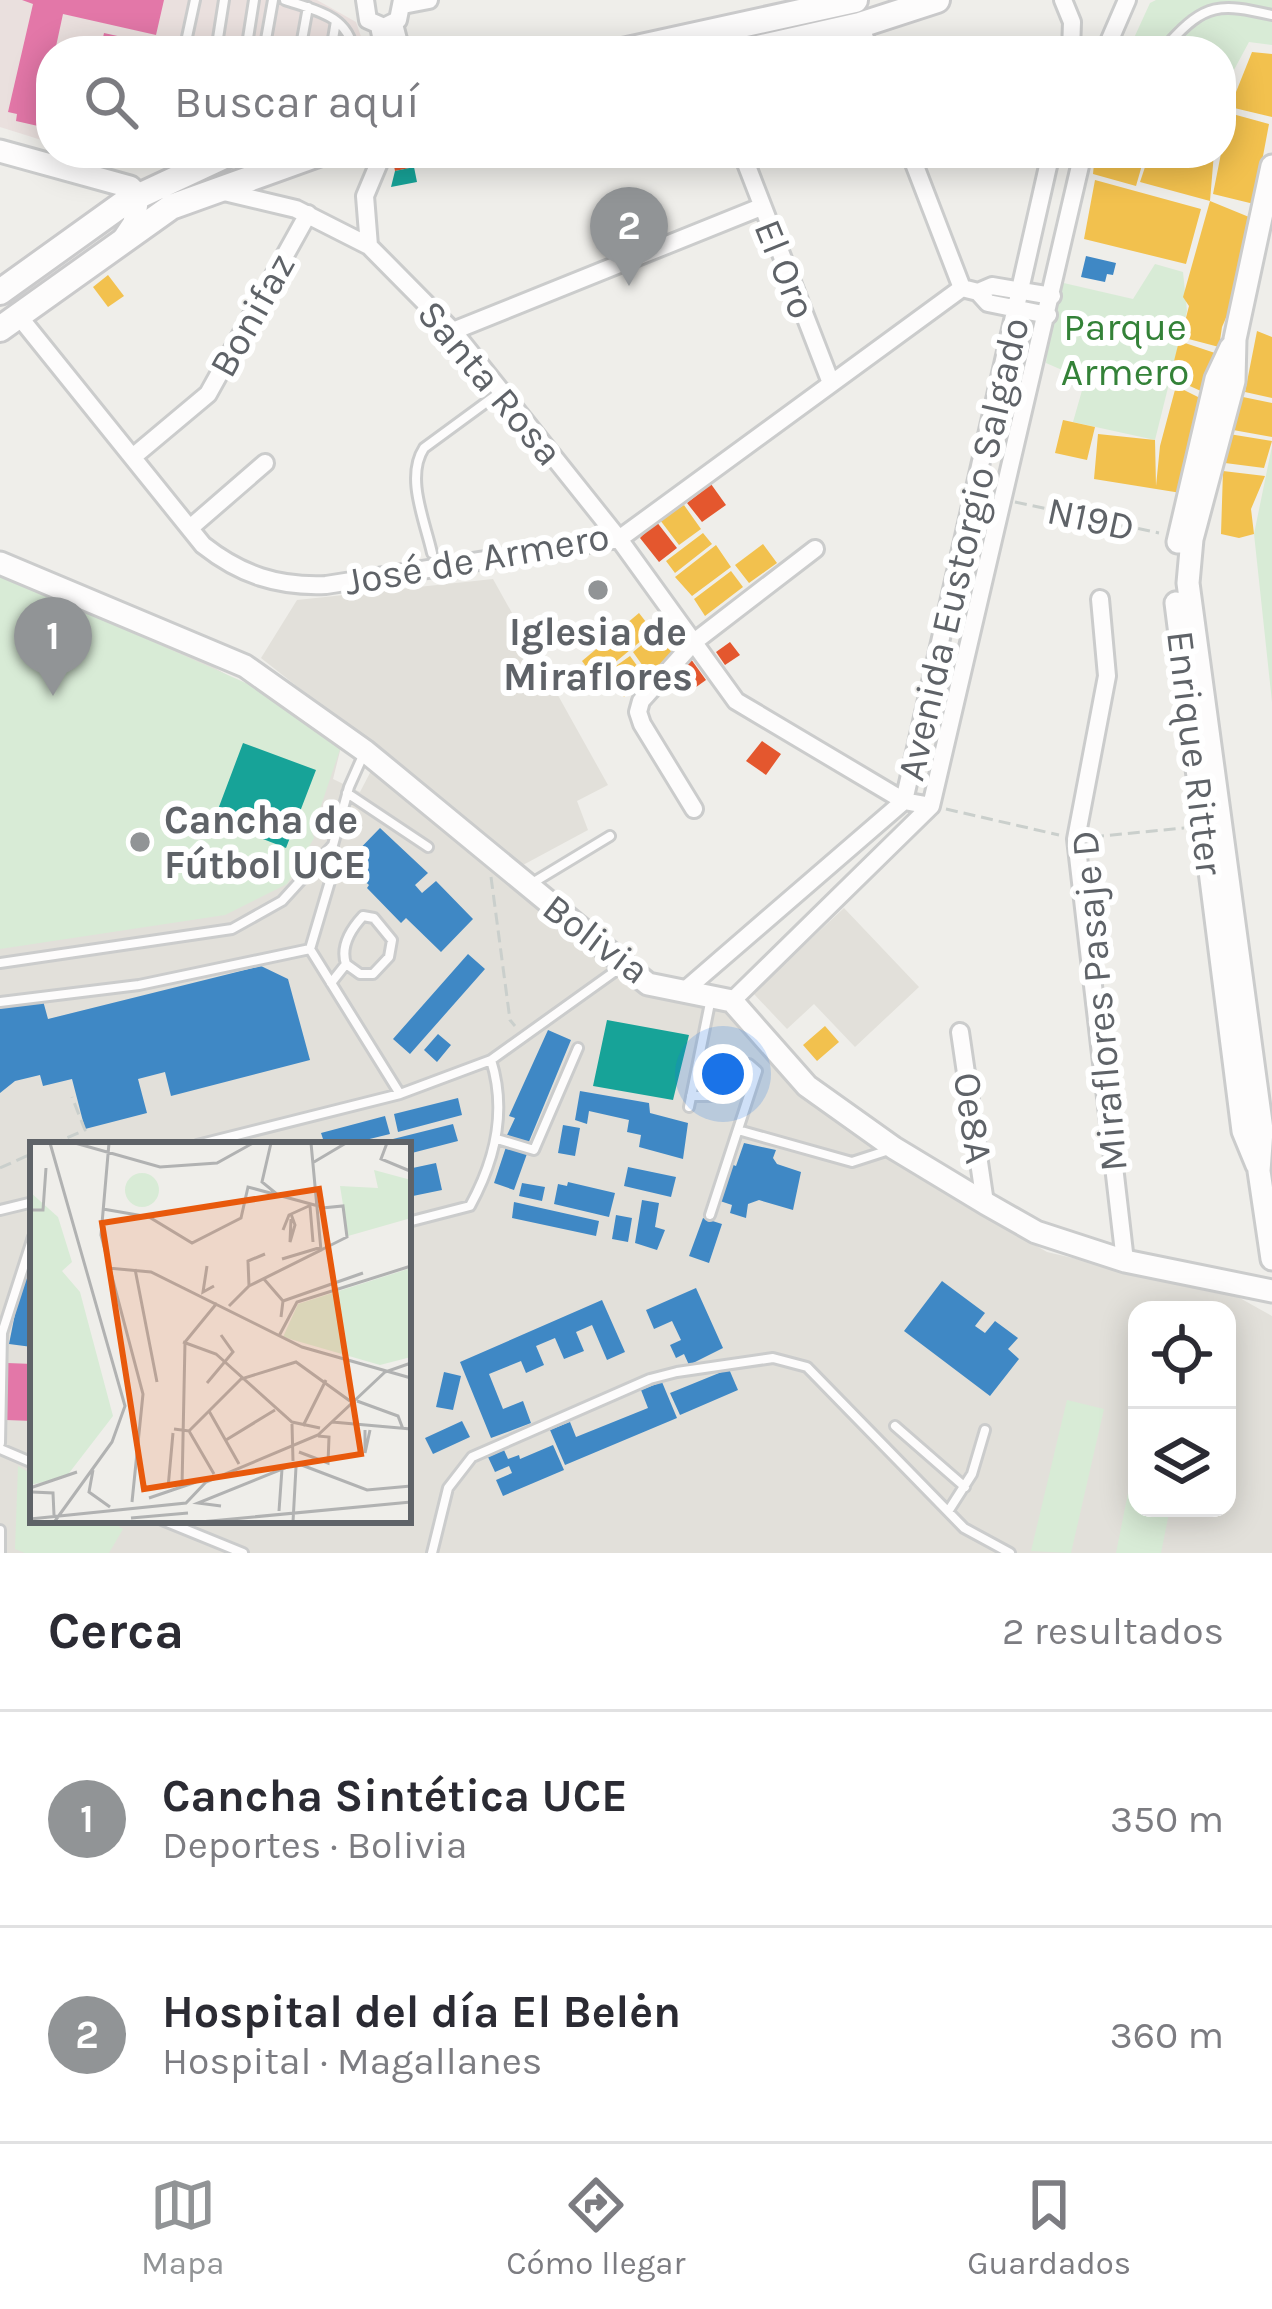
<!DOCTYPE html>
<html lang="es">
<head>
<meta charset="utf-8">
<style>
	body { margin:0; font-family:Karla,sans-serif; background:#f7f7f7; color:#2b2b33 }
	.controls { position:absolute; right:36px; bottom:36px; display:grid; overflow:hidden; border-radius:24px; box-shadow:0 6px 30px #0003 }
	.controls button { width:108px; height:108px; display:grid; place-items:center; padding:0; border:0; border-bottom:3px solid #e1e1e2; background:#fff; color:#2b2b33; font:60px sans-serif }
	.you { position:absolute; left:723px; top:1074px; width:42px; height:42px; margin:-30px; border:9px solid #fff; border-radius:50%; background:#1a73e8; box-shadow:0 0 0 18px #1a73e833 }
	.badge { display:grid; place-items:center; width:78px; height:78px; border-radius:50%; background:#919496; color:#fff; font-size:39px; font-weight:700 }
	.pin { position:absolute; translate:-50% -99px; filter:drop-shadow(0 3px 6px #0008) }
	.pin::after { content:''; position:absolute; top:63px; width:42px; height:36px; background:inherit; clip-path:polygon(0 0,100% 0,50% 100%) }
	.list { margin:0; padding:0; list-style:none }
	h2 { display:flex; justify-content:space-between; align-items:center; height:156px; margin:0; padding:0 48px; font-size:51px }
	h2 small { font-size:39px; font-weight:400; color:#7c7c81 }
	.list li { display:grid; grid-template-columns:78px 1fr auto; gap:36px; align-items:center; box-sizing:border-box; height:216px; padding:0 48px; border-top:3px solid #e1e1e2 }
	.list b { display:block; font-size:45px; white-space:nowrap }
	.list p { margin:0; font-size:39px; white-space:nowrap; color:#7c7c81 }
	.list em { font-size:39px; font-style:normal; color:#7c7c81 }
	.icon { flex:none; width:66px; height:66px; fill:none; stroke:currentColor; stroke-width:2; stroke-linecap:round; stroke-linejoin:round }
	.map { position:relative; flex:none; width:1272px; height:1553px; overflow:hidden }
	.search { position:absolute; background:#fff; box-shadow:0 6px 30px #0003; left:36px; right:36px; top:36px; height:132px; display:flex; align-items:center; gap:30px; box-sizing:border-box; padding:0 42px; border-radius:48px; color:#7c7c81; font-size:45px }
	.sheet { height:588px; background:#fff }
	nav { display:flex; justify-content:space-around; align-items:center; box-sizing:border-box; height:168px; border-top:3px solid #e1e1e2; background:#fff; font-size:33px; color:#7c7c81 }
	nav a { display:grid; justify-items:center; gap:6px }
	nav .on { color:#919496 }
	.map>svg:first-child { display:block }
	.education { fill:#e2e0da; fill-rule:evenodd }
	.medical { fill:#eae0de }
	.green { fill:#d8ebd6 }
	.homes { fill:#f2c14e }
	.shops { fill:#e4572e }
	.schools { fill:#3f88c5 }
	.health { fill:#e377a8 }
	.public { fill:#17a398 }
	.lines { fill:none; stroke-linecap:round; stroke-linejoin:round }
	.service-casing { stroke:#cbcccc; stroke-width:14 }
	.minor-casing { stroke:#cbcccc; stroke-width:22 }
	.tertiary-casing { stroke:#cbcccc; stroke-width:27 }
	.secondary-casing { stroke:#cacacb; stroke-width:30 }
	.path { stroke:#cacfcc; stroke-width:3; stroke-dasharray:12 6; stroke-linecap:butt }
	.service { stroke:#fdfcfc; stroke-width:8 }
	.minor { stroke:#fdfcfc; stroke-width:16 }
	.tertiary { stroke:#fdfcfc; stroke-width:21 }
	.secondary { stroke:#fdfcfc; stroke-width:24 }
	.poi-dot { fill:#919496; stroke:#fff; stroke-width:4.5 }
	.labels { text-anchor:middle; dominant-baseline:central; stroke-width:12; stroke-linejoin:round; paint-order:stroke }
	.street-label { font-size:39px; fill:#5f6368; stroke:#fff }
	.park-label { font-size:39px; fill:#348238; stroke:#fff }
	.poi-label { font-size:39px; font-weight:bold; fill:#5f6368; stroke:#fff }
	.inset-road { fill:none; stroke:#b1b2b2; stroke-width:3 }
	.view { fill:#e8590c; fill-opacity:0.15; stroke:#e8590c; stroke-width:6 }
	.inset-edge { fill:none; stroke:#5f6368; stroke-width:6 }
</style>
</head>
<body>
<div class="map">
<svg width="1272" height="1553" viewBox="0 0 1272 1553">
	<rect width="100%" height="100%" fill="#efeeea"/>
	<path class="education" d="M0,574L210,665L342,743L333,779L360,792L372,769L642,993L725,1009L828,1115L935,1186L1047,1252L1238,1297L1272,1316V1553H0ZM33,1145H408V1520H33ZM1137,1310H1227V1508H1137Z
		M493,579L608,785L577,801L588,830L523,865L261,658L297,600Z
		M844,908L919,987L855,1047L814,1004L787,1029L753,993Z"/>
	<path class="medical" d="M0,0H317L356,22L366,51H51V143L0,127Z"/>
	<path class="green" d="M1156,0H1272V45L1249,42L1221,94V51H1128L1150,3Z
		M1155,264L1183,272L1187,311L1155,440L1073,422L1085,380L1046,363L1055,281L1133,299Z
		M1272,446V702L1254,534Z
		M0,574L266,692L342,743L312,833L314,838L287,884L225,915L0,949Z
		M1067,1400L1104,1409L1071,1553L1031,1551Z
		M1137,1448V1508H1170L1161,1553H1116Z
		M18,1466L33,1475V1520H108L123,1529L109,1553H25L15,1549Z"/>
	<path class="homes" d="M1252,52L1272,54V117L1230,107Z
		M1229,113L1269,124L1254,204L1213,194Z
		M1095,153L1144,158L1136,186L1093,174Z
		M1175,153H1214L1210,201L1140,182L1147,161L1171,165Z
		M1095,180L1201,209L1186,264L1084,239Z
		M1210,201L1249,217L1239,288L1222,327L1219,347L1181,337L1189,306L1183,297Z
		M108,275L124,296L108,307L93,287Z
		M1257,331L1272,337V398L1245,392Z
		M1179,341L1218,354L1203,392L1170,377Z
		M1176,386L1202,399L1181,493L1094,479L1098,434L1155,440L1156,486L1160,446Z
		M1243,397L1272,403V437L1233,430Z
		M1063,420L1095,427L1087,460L1055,453Z
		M1229,434L1272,441L1264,468L1225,463Z
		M1223,471L1265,476L1251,509L1254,534L1239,538L1221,534Z
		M684,505L701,529L679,545L660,520Z
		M703,533L712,544L675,573L666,561Z
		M763,544L777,563L749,583L735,565Z
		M716,545L731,567L692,596L675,577Z
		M731,571L743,587L705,616L694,599Z
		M639,613L653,631L595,679L582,661Z
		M656,633L674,655L650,676L633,652Z
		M630,656L646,678L624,697L606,673Z
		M825,1026L839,1042L817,1061L803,1045Z"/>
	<path class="shops" d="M405,153H411L414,167L395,171L394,166Z
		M711,484L726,505L702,522L687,503Z
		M656,521L677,548L659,562L640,538Z
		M730,642L740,655L725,665L716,652Z
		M688,655L706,680L685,695L668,677Z
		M762,741L781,754L766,775L746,761Z"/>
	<path class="schools" d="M1086,256L1116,263L1113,275L1107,274L1105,282L1081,277Z
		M380,828L428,873L415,885L422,893L436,881L473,919L441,952L406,918L401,923L367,888L369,885L345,864Z
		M468,954L485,969L410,1054L393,1039Z
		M261,966L288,979L310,1060L171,1096L165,1072L138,1079L147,1113L85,1129L72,1079L43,1086L40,1075L15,1081L0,1093V1006L42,997L48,1019Z
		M548,1030L571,1040L528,1144L507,1135L515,1118L509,1116Z
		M438,1034L451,1045L437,1062L424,1050Z
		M580,1091L649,1103L650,1113L688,1123L683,1159L639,1147L641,1135L627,1132L629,1120L589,1111L587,1124L575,1120Z
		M458,1098L462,1115L398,1132L394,1114Z
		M385,1116L390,1134L345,1145H325L321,1133Z
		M453,1124L458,1141L408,1154V1145H390L389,1140Z
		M563,1125L580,1128L575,1156L558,1153Z
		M744,1143L776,1150L773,1158L777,1164L801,1172L793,1210L759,1200L748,1204L746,1218L730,1213L732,1205L720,1201L728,1163L736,1166Z
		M507,1144L528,1151L514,1190L494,1183Z
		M436,1163L442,1190L408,1197V1169Z
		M628,1167L676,1177L671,1197L624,1186Z
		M568,1182L615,1193L609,1217L554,1204L558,1184L567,1186Z
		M522,1183L545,1187L542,1201L519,1196Z
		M642,1200L659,1203L655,1227L665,1230L657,1250L635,1243Z
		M514,1202L599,1221L596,1236L512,1218Z
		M616,1215L632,1218L628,1242L612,1239Z
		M703,1218L722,1224L709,1263L689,1256Z
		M33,1250L32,1347L9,1344L22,1279Z
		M942,1281L985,1313L975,1326L985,1333L995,1321L1018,1338L1008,1349L1019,1359L990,1396L904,1331Z
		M696,1288L723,1348L689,1365L684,1354L676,1358L670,1345L681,1340L672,1321L654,1329L646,1310Z
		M602,1300L625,1352L607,1360L592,1325L576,1332L584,1351L564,1359L555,1338L536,1346L544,1365L526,1373L521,1361L489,1374L503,1409L523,1401L531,1423L491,1438L460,1362Z
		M729,1369L738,1390L680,1415L670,1393Z
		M444,1372L461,1376L453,1410L436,1407Z
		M662,1382L677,1418L565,1465L550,1430L570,1422L576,1437L648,1408L641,1390Z
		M462,1421L470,1437L433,1454L425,1438Z
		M553,1445L564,1470L503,1496L496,1480L512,1473L509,1466L495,1472L488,1457L504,1450L508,1459L519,1455L520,1459Z"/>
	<path class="health" d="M22,0H164L156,35L63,14L55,51H51L38,126L16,121L17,114L8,112L33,4Z
		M104,33L140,41L138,51H100Z
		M7,1363L33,1364V1421L6,1420Z"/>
	<path class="public" d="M414,167L417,182L391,187L395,171Z
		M243,743L316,770L286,848L214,820Z
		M607,1020L689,1035L673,1100L593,1086Z"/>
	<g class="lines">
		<defs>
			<path id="service" d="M285,0C315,10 349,16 353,51
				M1169,43C1205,3 1220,3 1272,15
				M184,51L195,0
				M216,51L224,0
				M246,51L254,0
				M264,51L273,0
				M300,51L308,7
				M331,51L336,21
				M432,553C425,521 405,477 424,448L499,393
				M347,793L428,847
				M333,848L331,878L310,949L400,1094
				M529,885L610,836
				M0,963L232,929L282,901L333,845L349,787L365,751
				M331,983L346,964C340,946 351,929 363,916L374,918L392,940L389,957L373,974H360L346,964
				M0,1002L139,985L310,949
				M691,1096H716L736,1064H749L757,1071L710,1215
				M689,1107L711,998
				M738,1130L852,1162L886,1151
				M497,1139L534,1150L578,1048
				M197,1145L400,1094L491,1060L621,967
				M0,1210L33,1202
				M408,1222L470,1206C496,1159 507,1111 491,1060
				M895,1426L965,1487
				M0,1443L2,1333L33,1237
				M0,1449L33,1463
				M949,1510L972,1474L985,1430
				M162,1520L243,1553
				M0,1530V1553
				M432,1553L448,1488L472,1457L650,1379L677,1372L773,1358L807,1367L964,1528L1010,1553"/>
			<path id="minor" d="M365,0L368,20L384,27L398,20L402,0
				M1063,0L1072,22L1071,51
				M403,5L429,0
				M394,24L401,51
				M860,25L870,51
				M379,26L384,51
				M1105,51L1127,0
				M742,153L831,383
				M910,153L962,288
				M220,191L296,209L369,246L453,331L619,539L736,701L904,801L931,806
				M369,246L365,196L383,153
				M978,292L992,286L1052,296
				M17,314L203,545C241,575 278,587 326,585L619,539L962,288L978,292L988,303L1048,315
				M453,331L761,207
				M134,456L208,394L308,214
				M190,528L265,463
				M1100,599L1107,676L1076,839L1125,1261
				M694,809L642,724L638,712L641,701L694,642L815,549
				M684,991L904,801L1051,153
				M732,1001L931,806L1083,153
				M960,1032L985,1203"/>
			<path id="tertiary" d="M0,151L130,187L138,195L134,223L124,238
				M1272,166L1235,339L1234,381L1192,539L1188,583L1262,1130L1259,1171L1272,1259
				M1178,542L1216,379L1231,347
				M0,563L245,666L365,751L648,984L732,1001L807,1086L894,1148L985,1203L1036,1232L1125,1261L1272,1291
				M1176,603L1243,1131L1257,1165"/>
			<path id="secondary" d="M623,51L855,0
				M744,51L860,25L937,0
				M0,292L124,203L231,153
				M0,329L171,207L321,153"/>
		</defs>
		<use href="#service" class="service-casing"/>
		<use href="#minor" class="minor-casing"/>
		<use href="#tertiary" class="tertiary-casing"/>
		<use href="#secondary" class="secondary-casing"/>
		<path class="path" d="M1015,502L1159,533
			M946,809L1059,835
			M1092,837L1184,828
			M491,877L510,1020L515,1026
			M51,1145L85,1130L72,1097
			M0,1168L33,1153"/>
		<use href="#service" class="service"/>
		<use href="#minor" class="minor"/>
		<use href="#tertiary" class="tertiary"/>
		<use href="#secondary" class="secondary"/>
	</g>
	<g class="poi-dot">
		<circle cx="598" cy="590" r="12"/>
		<circle cx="140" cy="842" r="12"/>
	</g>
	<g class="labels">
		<g class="street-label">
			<text transform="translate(785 269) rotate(68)">El Oro</text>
			<text transform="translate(252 315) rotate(-61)">Bonifaz</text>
			<text transform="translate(490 383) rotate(50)">Santa Rosa</text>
			<text transform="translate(1091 519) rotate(12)">N19D</text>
			<text transform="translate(963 549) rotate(-77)">Avenida Eustorgio Salgado</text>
			<text transform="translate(477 559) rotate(-10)">José de Armero</text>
			<text transform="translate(1195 753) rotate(83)">Enrique Ritter</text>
			<text transform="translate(596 939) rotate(37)">Bolivia</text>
			<text transform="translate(1099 1001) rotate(-95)">Miraflores Pasaje D</text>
			<text transform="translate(973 1118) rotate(82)">Oe8A</text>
		</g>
		<g class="park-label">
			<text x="1125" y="327">Parque<tspan x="1125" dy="45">Armero</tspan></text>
		</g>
		<g class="poi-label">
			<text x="598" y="632">Iglesia de<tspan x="598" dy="45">Miraflores</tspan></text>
			<text x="164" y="820" text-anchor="start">Cancha de<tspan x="164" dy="45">Fútbol UCE</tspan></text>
		</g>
	</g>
	<g transform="translate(30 1142)">
		<rect width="381" height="381" fill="#efeeea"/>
		<path d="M344,28L381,38V76L318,94L310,44L348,46ZM95 48a17 17 0 1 1 34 0a17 17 0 1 1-34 0ZM0,50L28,75L42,120L32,129L50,150L83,274L36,335L0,343ZM381,126V215L350,223L253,195L268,162Z" fill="#d8ebd6"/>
		<path class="inset-road" d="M20,1L95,264L82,300L25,379M45,1L130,25L187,21L223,1M79,1L71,93L113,252L102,360M241,1L232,40L248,53M357,1L351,17L380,29M284,20L316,1M280,64L283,100M73,67L119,75L162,101L211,76L218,45L292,65M0,68H13L16,26M261,72L265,83L260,100L261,77M253,88L259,73L281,63M291,108L317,95L313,64L292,66M252,117L292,105M177,124L173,150L184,144M78,126L121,130L272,205L381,236M105,127L127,240M233,136L253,159L251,175M219,144L218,119L235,112M253,159L333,131M199,164L219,144L291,108L281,1M249,194L267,160L381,124M153,200L186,212L262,280L290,286M177,241L203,210L191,193M327,259L368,274L373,287M179,269L209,322M302,280L381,287M262,282L263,319M273,284L296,238M144,287L159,289L211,237L266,220L320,259M335,288V311L340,288M159,289L184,332M196,298L245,268M269,310L298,321L299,295L288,294M269,322L337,348L381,344M63,328L59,350L80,365M152,345L155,200L187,161M0,346L47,330M138,346L143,291M2,350L23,351L24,373M119,356L166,340M191,364L168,361L262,323M249,369L252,327M101,376L158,371M0,377L156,361L176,340L288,293L355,230L381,221M170,380L381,360M263,380L266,325"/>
		<path class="view" d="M289,47L331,312L114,347L72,81Z"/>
		<rect width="381" height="381" class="inset-edge"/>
	</g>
</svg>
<div class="controls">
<button><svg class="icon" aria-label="locate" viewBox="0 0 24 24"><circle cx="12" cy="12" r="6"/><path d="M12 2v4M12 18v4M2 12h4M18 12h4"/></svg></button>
<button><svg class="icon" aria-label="layers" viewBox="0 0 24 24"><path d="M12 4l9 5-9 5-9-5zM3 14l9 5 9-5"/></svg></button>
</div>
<div class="you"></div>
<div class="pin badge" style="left:53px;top:696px">1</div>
<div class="pin badge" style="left:629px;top:286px">2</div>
<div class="search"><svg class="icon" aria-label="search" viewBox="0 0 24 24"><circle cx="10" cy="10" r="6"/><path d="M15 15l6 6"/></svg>Buscar aquí</div>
</div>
<section class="sheet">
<h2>Cerca<small>2 resultados</small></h2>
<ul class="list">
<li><span class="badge">1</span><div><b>Cancha Sintética UCE</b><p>Deportes · Bolivia</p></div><em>350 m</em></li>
<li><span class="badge">2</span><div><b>Hospital del día El Belėn</b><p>Hospital · Magallanes</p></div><em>360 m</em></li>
</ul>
</section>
<nav>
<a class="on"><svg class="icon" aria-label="map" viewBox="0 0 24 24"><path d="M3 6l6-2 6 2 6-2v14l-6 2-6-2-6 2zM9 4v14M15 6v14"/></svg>Mapa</a>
<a><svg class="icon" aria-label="directions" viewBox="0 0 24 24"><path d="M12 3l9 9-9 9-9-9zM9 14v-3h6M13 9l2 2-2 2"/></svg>Cómo llegar</a>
<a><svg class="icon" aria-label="saved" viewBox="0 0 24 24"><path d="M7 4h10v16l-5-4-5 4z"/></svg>Guardados</a>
</nav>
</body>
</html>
